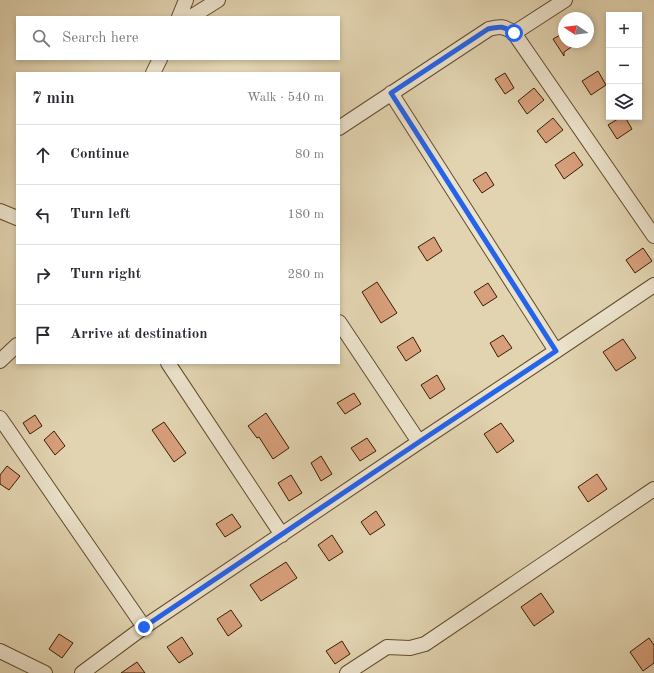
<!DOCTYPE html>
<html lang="en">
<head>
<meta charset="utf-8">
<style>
	body { margin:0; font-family:"Old Standard TT",serif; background:#f2f2f3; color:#2b2b33 }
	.controls { position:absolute; right:12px; top:12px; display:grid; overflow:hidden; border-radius:0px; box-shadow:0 2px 6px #0003 }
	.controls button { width:36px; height:36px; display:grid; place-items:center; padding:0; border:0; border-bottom:1px solid #e1e1e2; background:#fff; color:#2b2b33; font:20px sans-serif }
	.compass { position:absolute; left:558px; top:12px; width:36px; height:36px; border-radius:50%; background:#fff; box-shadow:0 2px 6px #0003; rotate:283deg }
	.stop { position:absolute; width:12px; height:12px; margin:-9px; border:3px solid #2563eb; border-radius:50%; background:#fff }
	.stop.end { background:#2563eb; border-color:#fff; box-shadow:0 1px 4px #0008 }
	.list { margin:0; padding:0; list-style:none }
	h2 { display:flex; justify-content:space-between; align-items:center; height:52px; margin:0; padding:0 16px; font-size:17px }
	h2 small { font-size:13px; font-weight:400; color:#7c7c81 }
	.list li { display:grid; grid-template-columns:26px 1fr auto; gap:12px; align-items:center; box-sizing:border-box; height:60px; padding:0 16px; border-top:1px solid #e1e1e2 }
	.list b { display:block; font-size:15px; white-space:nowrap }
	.list em { font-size:13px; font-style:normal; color:#7c7c81 }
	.icon { flex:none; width:22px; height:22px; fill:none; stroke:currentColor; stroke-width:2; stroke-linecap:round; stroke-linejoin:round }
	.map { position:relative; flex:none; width:654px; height:673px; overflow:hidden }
	.search { position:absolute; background:#fff; box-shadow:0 2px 6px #0003; left:16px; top:16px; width:324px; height:44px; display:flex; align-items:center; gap:10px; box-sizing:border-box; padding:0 14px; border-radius:0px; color:#7c7c81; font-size:15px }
	.panel { position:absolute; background:#fff; box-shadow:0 2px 6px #0003; left:16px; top:72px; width:324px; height:292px; border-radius:0px }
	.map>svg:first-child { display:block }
	.building { fill:#d79f7b; stroke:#391e02 }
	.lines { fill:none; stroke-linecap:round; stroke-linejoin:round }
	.minor-casing { stroke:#634c2e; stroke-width:16 }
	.minor { stroke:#ece3cc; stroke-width:14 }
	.route { stroke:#2563eb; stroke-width:5 }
</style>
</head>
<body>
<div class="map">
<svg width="654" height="673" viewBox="0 0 654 673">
	<rect width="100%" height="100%" fill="#e2d4b1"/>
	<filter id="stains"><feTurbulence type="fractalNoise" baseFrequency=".005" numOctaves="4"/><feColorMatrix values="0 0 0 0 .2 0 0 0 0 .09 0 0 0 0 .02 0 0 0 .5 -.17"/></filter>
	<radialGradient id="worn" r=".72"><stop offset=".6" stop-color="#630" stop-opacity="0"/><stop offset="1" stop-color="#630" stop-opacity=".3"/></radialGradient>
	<path class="building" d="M564,33V42H579L564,52V56L553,39Z
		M598,71L606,85L591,95L582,81Z
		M505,73L514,88L505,94L495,79Z
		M534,88L544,100L527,114L518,101Z
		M621,117H625L632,129L617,139L608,125Z
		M553,118L563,130L546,143L537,131Z
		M574,152L583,165L564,179L555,165Z
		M486,172L494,185L482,193L473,180Z
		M434,237L442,251L427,261L418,247Z
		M643,248L652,261L635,273L626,260Z
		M377,282L397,313L381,323L362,292Z
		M488,283L497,297L483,306L474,292Z
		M503,335L512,348L498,357L490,343Z
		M413,337L421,351L406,361L397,347Z
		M623,339L636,358L616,371L603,352Z
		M437,375L445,389L430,399L421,385Z
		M354,393L361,404L345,414L337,403Z
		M266,413L289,448L273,459L259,437L257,438L248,426Z
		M35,415L42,426L30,434L23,423Z
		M164,422L186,453L174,462L152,430Z
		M501,423L514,441L497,453L484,434Z
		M54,431L65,446L55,455L44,440Z
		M367,438L376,451L360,461L351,448Z
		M321,456L332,474L321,481L311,463Z
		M7,466L20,476L9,490L0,484V475Z
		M597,474L607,489L588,502L578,487Z
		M291,475L302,493L289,501L278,483Z
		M376,511L385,525L370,535L361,522Z
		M232,514L241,527L225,537L216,524Z
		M332,535L343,552L329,561L318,545Z
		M286,562L297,578L261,601L250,585Z
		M541,593L554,612L534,626L521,607Z
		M231,610L242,626L228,636L217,619Z
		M59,634L73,643L62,658L49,649Z
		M182,637L193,654L179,663L167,647Z
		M649,638L654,645V663L643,671L630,652Z
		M342,641L350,654L335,664L326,651Z
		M137,662L145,673H121Z"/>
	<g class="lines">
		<defs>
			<path id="minor" d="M179,17L186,0
				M191,17L218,0
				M514,33L565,0
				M153,73L160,59
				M391,93L556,351
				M339,128L489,29C500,26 504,26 514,33L654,236
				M0,211L17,218
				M339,322L419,442
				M0,361L17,345
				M168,363L282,535
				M0,418L144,627
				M0,651L45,673
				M82,673L144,627L419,442L556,351L654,285
				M347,673L387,647L410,648L425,644L654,489"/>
		</defs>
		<use href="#minor" class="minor-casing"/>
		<use href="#minor" class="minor"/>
	</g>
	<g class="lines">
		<path class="route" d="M144,627L419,442L556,351L391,93L488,29C500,26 504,26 514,33"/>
	</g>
	<rect width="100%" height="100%" filter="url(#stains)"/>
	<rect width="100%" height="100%" fill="url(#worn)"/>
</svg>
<div class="controls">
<button>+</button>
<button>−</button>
<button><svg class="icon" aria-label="layers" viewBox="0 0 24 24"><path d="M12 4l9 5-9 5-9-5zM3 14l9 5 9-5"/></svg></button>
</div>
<svg class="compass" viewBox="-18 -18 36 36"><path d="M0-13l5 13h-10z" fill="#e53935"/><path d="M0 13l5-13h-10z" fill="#7c7c81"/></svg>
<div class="stop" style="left:514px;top:33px"></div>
<div class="stop end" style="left:144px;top:627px"></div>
<div class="search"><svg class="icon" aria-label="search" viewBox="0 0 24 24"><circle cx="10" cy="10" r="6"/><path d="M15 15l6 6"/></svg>Search here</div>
<section class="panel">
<h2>7 min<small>Walk · 540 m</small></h2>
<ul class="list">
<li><svg class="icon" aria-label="ahead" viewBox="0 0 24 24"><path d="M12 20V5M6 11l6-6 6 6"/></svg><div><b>Continue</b></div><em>80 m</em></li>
<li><svg class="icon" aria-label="left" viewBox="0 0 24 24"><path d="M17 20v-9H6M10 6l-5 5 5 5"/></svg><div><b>Turn left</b></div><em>180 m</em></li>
<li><svg class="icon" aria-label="right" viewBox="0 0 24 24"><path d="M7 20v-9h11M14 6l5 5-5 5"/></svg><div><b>Turn right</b></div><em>280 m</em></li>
<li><svg class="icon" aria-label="arrive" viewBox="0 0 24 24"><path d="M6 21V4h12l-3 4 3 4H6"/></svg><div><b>Arrive at destination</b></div></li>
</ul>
</section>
</div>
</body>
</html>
